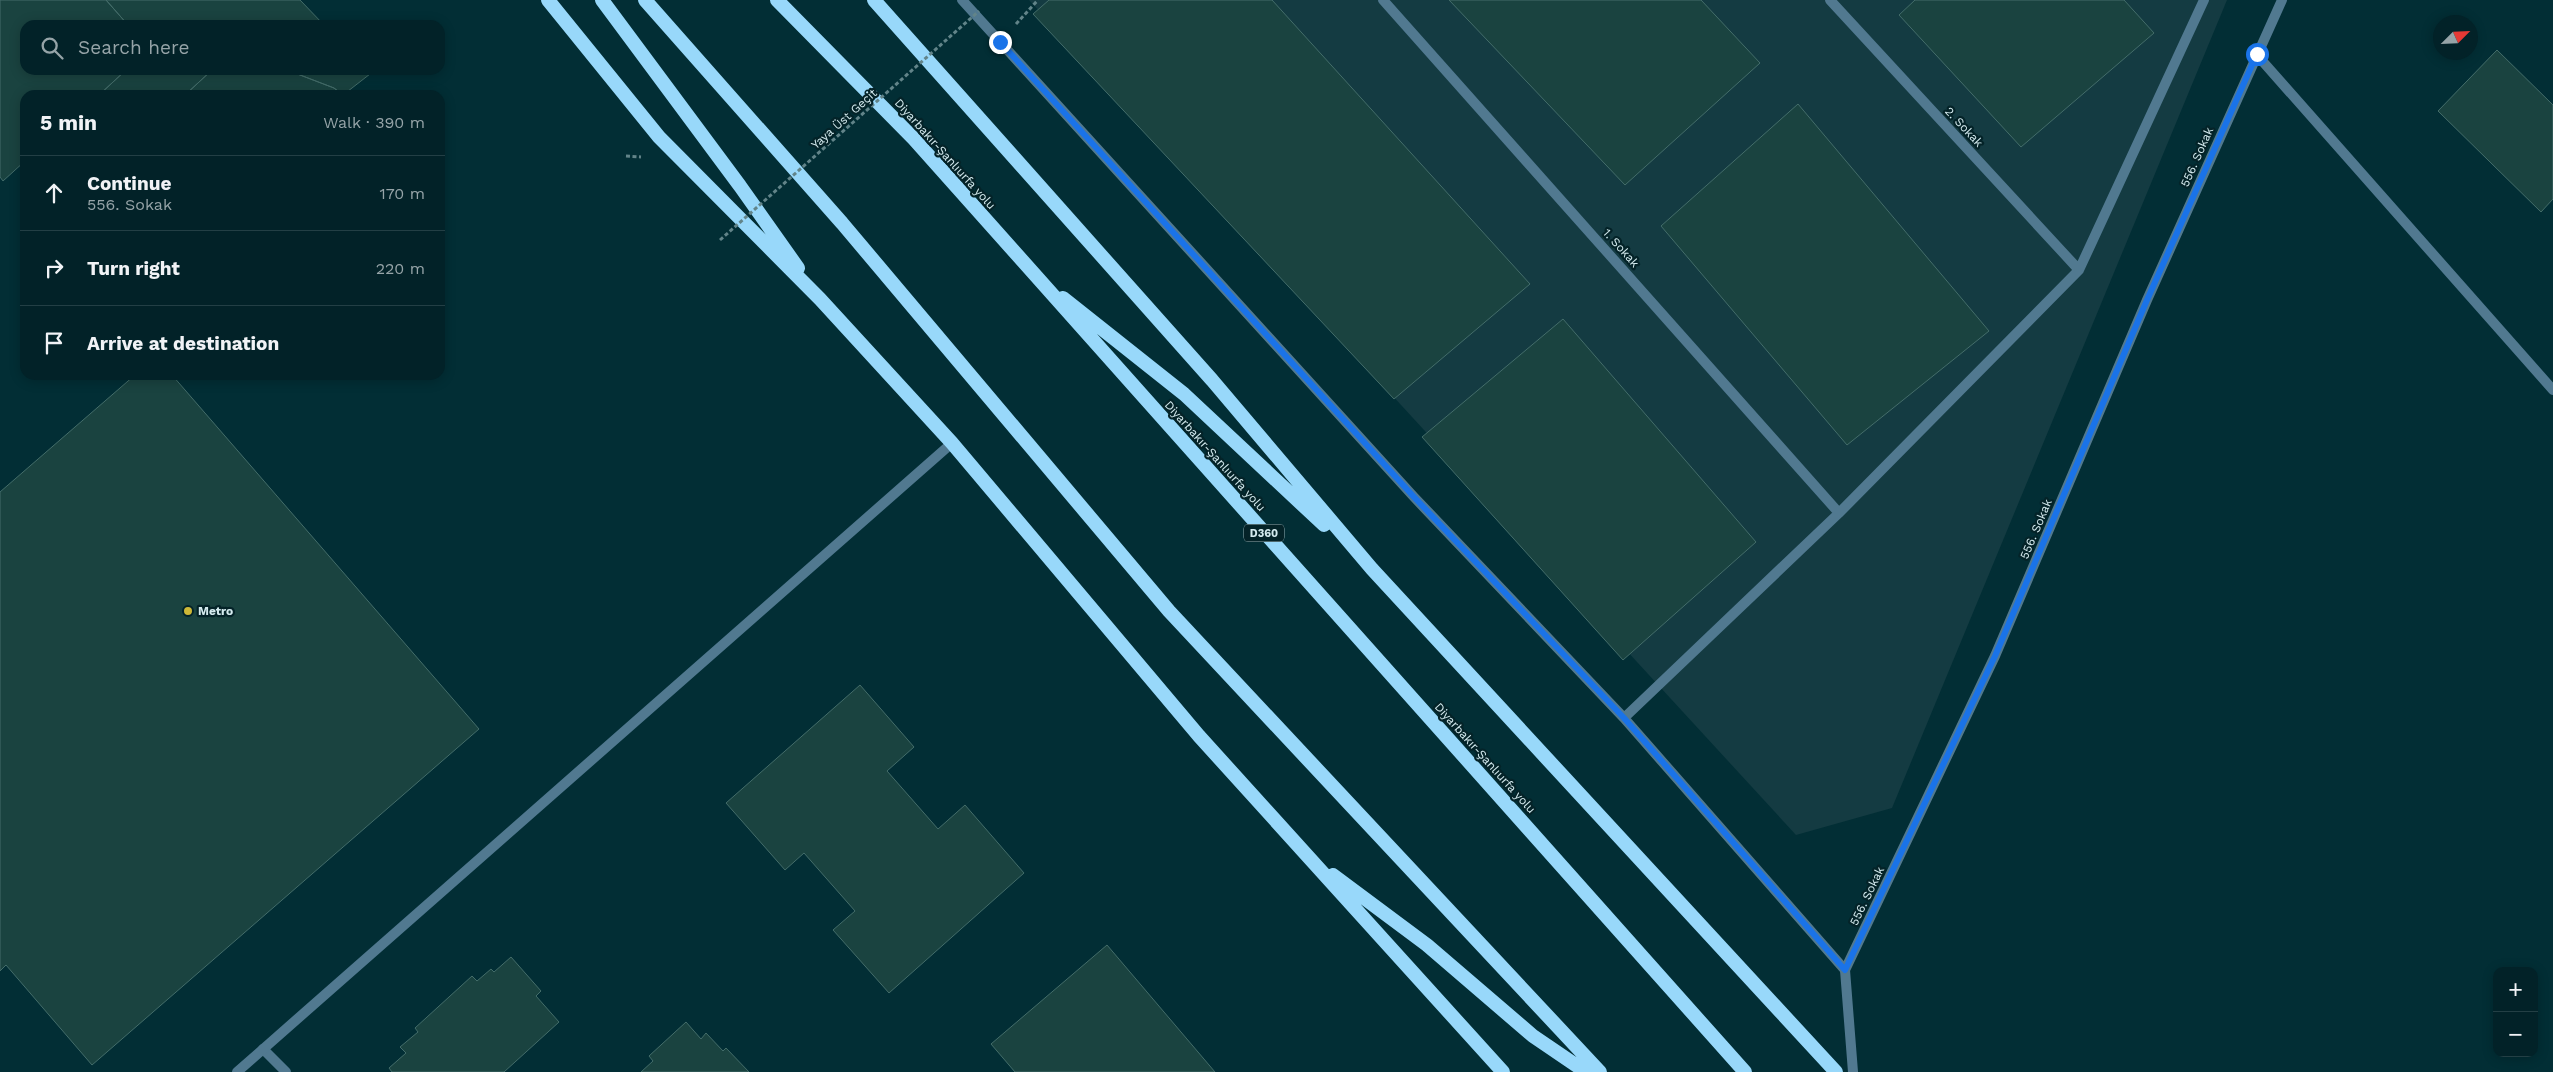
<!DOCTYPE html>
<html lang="en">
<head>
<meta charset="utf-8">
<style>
	body { margin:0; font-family:"Work Sans",sans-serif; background:#102f34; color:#f1f3f6 }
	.controls { position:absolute; right:15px; bottom:15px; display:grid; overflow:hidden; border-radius:10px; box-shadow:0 2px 12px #0003 }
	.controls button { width:45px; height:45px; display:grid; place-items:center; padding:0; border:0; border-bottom:1px solid #233f45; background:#022228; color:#f1f3f6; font:25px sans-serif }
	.compass { position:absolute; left:2433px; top:15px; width:45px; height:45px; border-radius:50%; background:#022228; box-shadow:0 2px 12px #0003; rotate:66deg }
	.stop { position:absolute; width:15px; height:15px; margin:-11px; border:4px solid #1a73e8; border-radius:50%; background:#fff }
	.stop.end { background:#1a73e8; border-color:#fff; box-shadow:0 1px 5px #0008 }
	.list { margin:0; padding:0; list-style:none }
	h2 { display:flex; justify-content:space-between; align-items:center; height:65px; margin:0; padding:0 20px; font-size:21px }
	h2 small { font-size:16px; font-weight:400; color:#96a4a8 }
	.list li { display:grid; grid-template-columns:32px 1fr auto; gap:15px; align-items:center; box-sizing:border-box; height:75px; padding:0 20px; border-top:1px solid #233f45 }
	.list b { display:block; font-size:19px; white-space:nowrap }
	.list p { margin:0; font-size:16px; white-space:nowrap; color:#96a4a8 }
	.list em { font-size:16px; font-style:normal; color:#96a4a8 }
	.icon { flex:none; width:28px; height:28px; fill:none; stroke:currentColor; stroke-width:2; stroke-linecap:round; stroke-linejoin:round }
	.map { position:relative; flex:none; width:2553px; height:1072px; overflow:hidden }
	.search { position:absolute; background:#022228; box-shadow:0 2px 12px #0003; left:20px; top:20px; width:425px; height:55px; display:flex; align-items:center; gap:12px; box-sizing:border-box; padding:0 18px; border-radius:15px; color:#96a4a8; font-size:19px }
	.panel { position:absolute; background:#022228; box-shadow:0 2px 12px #0003; left:20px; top:90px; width:425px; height:290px; border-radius:15px }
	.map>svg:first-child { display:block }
	.built { fill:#143b42 }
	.building { fill:#1a4340; stroke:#446d6a }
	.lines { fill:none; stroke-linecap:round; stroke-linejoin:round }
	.path { stroke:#628489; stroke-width:3; stroke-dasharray:4 2.5; stroke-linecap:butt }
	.service { stroke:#517990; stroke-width:10 }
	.minor { stroke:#517990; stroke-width:10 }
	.trunk { stroke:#98d8fa; stroke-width:14 }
	.path-bridge { stroke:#628489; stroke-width:3; stroke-dasharray:4 2.5; stroke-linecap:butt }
	.route { stroke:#1a73e8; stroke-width:6 }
	.poi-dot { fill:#ceb837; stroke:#042328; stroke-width:2 }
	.labels { text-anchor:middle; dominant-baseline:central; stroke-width:4.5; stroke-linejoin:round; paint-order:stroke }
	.shield { fill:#042328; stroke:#96aeb3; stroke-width:1 }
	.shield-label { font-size:11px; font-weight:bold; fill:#d4eaee }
	.street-label { font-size:12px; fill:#d4eaee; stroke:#042328 }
	.poi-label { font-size:12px; font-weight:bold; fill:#d4eaee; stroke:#042328; text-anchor:start }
</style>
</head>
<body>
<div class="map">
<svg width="2553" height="1072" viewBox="0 0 2553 1072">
	<rect width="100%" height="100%" fill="#022e35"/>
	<path class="built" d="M1029,0H2227L1892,808L1796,835Z"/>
	<path class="building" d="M0,0H106L128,25H25V70H126L99,95H25V161L3,181L0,177Z
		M106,0H300L324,25H128Z
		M1049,0H1272L1530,284L1394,399L1033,14Z
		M1449,0H1701L1760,63L1625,185Z
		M1915,0H2124L2154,33L2021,147L1899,15Z
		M2497,50L2553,105V199L2541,212L2438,111Z
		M126,70H212L185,95H99Z
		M212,70H287L334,88L343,95H185Z
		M287,70H366L370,74L343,95L334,88Z
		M1798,104L1989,331L1847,445L1661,226Z
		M1563,319L1756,542L1623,660L1422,437Z
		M135,375H172L479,729L92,1065L6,965L0,971V492Z
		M860,685L914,747L887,771L938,829L965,805L1024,873L889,993L833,930L855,911L804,853L785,870L726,803Z
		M1107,945L1215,1072H1015L991,1044Z
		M511,957L541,991L536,996L559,1022L504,1072H392L389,1068L406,1053L400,1047L418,1032L415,1028L472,976L477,981L491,969L494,972Z
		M686,1022L701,1039L706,1033L723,1051L726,1048L749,1072H641L653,1061L649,1056Z"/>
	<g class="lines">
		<path class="path" d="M1016,24L1038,0
			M626,156L641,157"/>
		<path class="service" d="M962,0L1414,497L1624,718L1845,970
			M1383,0L1839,513
			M1830,0L2079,270
			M1624,718L1839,513L2079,270L2204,0
			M263,1049L286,1072"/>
		<path class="minor" d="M2257,55L2553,390
			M237,1072L952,443
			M1853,1072L1845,970L1995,656L2147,300L2282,0"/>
		<path class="trunk" d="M548,0L659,137L820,299L952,443L1199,736L1503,1072
			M602,0L740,186L798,268
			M645,0L842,223L1169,611L1600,1072
			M777,0L914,139L1745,1072
			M874,0L1212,380L1372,569L1836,1072
			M1063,298L1184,394L1324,525
			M1333,875L1427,945L1533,1036L1586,1072"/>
		<path class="path-bridge" d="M720,240L979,11"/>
	</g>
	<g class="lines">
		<path class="route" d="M1000,42L1414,497L1624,718L1845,970L1995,656L2147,300L2257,54"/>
	</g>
	<circle class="poi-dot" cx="188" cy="611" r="5"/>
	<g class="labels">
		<rect class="shield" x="1244" y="524.5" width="40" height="17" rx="4"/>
		<g class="shield-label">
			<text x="1264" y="533">D360</text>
		</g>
		<g class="street-label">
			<text transform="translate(844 119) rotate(-42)">Yaya Üst Geçit</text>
			<text transform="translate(1964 127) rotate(47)">2. Sokak</text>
			<text transform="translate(945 154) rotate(48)">Diyarbakır-Şanlıurfa yolu</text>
			<text transform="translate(2197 157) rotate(-66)">556. Sokak</text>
			<text transform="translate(1621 248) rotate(48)">1. Sokak</text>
			<text transform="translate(1215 456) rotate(48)">Diyarbakır-Şanlıurfa yolu</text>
			<text transform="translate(2036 529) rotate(-67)">556. Sokak</text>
			<text transform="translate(1485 758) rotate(48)">Diyarbakır-Şanlıurfa yolu</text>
			<text transform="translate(1867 896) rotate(-64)">556. Sokak</text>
		</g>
		<g class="poi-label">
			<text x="198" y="611">Metro</text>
		</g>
	</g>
</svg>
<div class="controls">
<button>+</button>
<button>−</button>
</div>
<svg class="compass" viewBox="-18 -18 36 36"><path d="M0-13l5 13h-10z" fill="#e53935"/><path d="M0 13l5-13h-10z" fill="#96a4a8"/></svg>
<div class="stop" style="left:2257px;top:54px"></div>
<div class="stop end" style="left:1000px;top:42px"></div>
<div class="search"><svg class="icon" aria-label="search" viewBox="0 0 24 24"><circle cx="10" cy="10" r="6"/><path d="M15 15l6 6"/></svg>Search here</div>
<section class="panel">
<h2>5 min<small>Walk · 390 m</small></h2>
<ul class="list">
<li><svg class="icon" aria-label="ahead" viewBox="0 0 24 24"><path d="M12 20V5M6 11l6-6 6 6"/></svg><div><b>Continue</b><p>556. Sokak</p></div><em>170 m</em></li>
<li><svg class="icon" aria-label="right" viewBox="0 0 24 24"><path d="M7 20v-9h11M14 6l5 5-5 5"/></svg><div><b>Turn right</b></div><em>220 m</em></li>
<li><svg class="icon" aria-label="arrive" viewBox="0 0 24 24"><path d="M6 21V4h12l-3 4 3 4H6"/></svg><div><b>Arrive at destination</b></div></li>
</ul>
</section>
</div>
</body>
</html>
